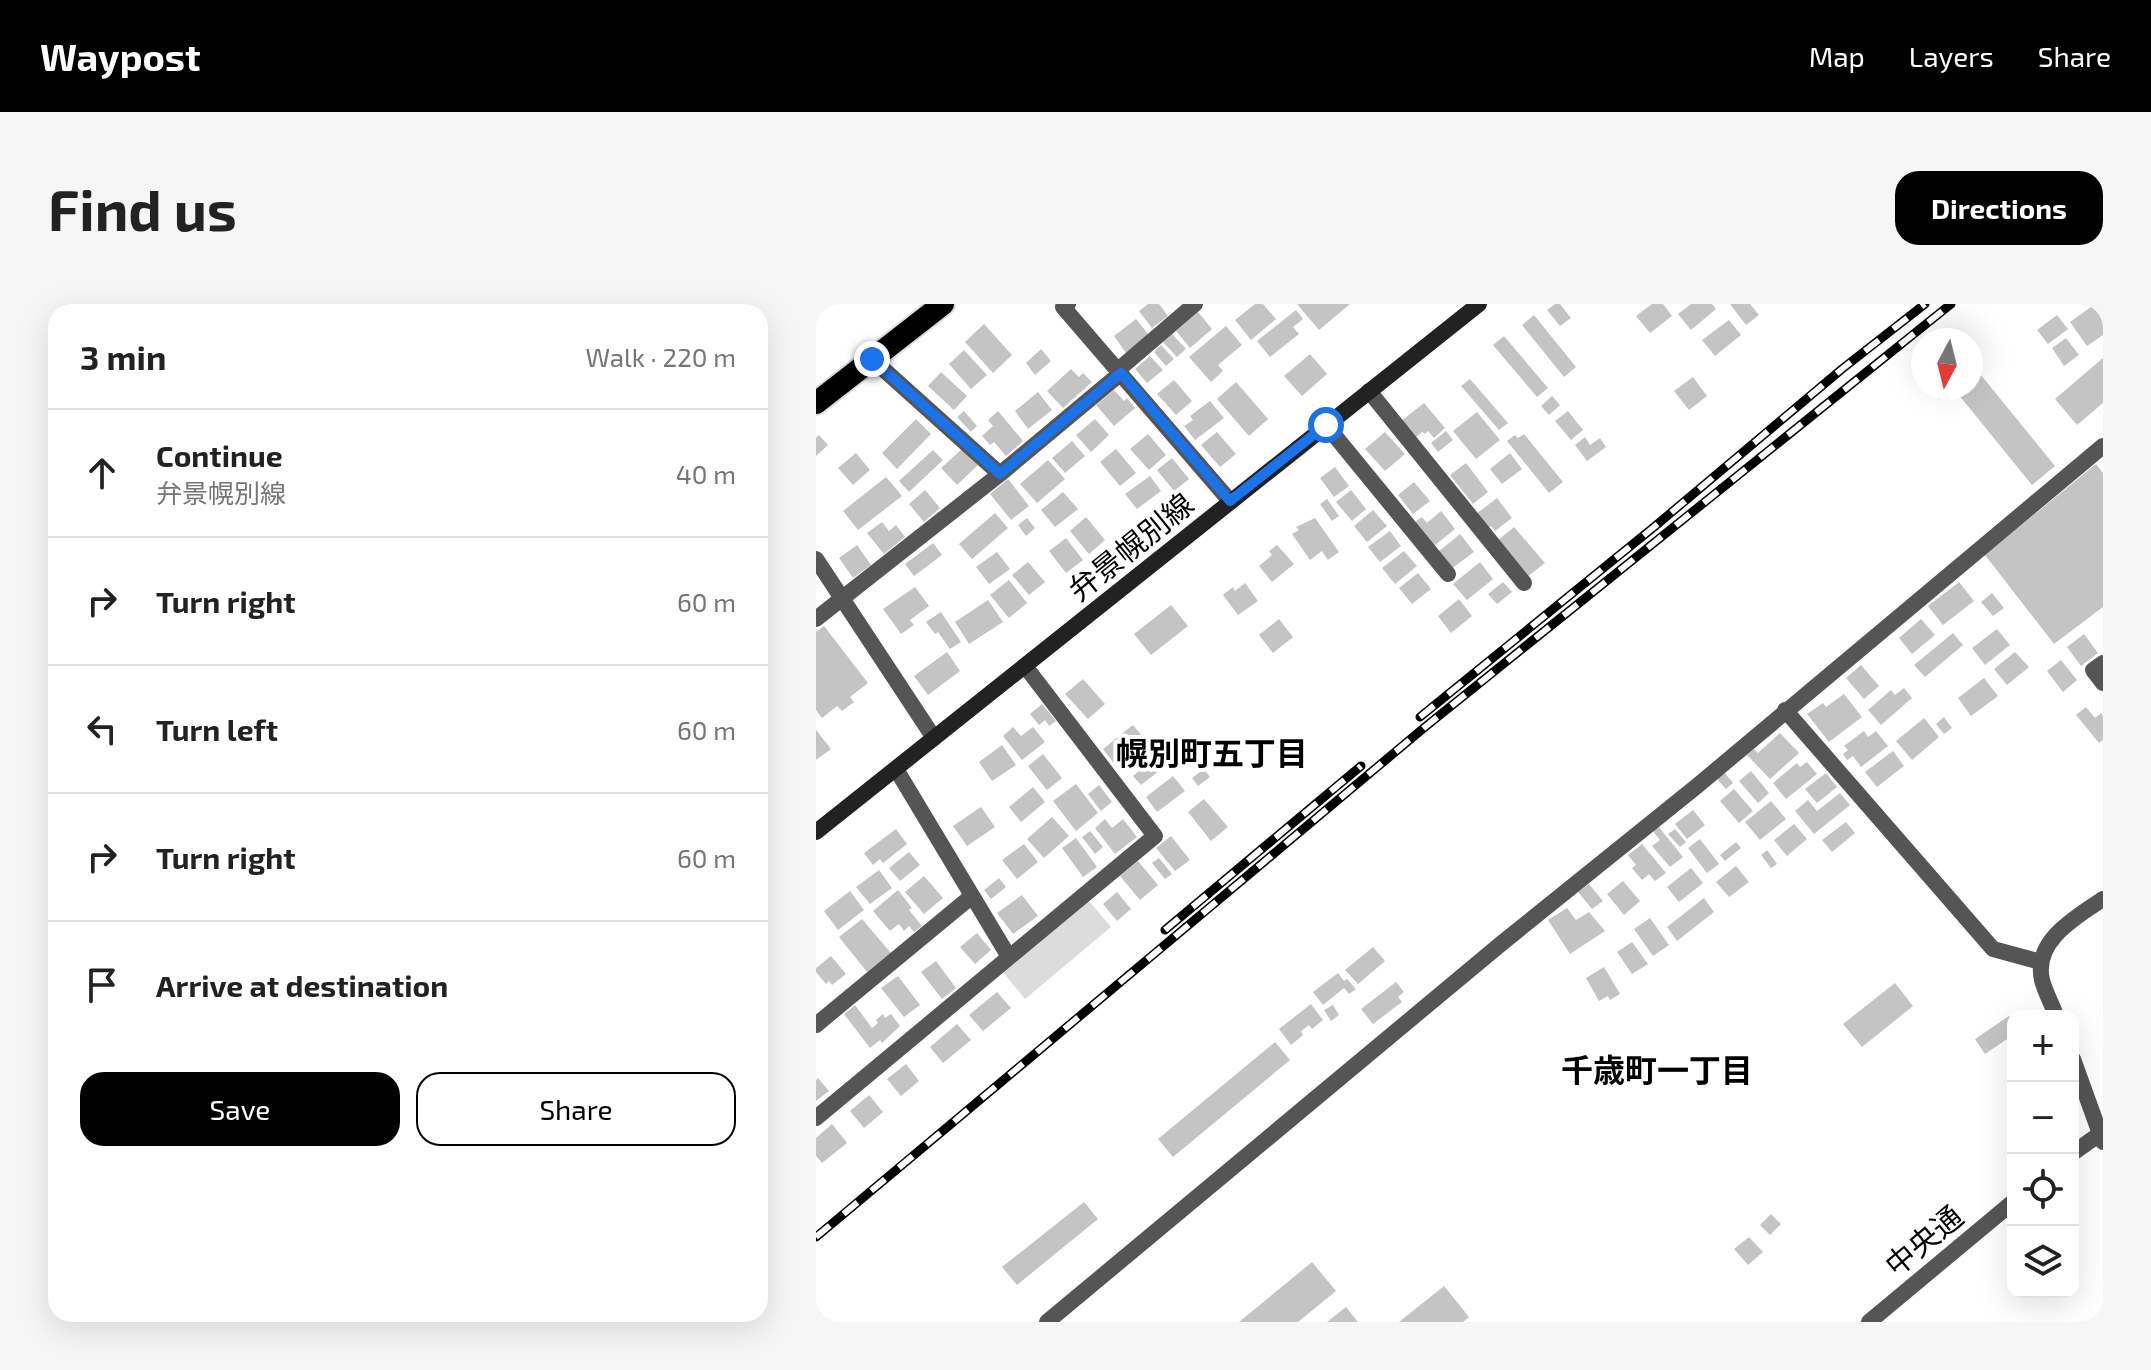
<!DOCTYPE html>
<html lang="en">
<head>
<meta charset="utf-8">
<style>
	body { margin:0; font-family:"Exo 2","Noto Sans JP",sans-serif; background:#f6f6f6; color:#222 }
	.controls { position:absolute; right:24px; bottom:24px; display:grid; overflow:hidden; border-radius:16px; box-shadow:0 8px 32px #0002 }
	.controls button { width:72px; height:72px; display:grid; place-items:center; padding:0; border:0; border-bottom:2px solid #e0e0e0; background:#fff; color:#222; font:40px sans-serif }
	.compass { position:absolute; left:1095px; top:24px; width:72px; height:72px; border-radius:50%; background:#fff; box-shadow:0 8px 32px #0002; rotate:187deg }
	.stop { position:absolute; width:24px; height:24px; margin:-18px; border:6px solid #1a73e8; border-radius:50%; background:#fff }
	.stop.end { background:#1a73e8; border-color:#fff; box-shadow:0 2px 8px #0008 }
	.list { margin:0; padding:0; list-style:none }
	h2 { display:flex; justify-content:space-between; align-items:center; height:104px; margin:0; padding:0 32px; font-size:34px }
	h2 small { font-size:26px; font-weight:400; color:#767676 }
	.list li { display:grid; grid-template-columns:52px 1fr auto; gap:24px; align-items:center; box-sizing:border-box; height:128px; padding:0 32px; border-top:2px solid #e0e0e0 }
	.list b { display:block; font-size:30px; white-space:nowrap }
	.list p { margin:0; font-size:26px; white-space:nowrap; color:#767676 }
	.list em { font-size:26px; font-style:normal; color:#767676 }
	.actions { display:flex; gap:16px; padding:24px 32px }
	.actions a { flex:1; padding:18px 0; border:2px solid #000; border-radius:24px; text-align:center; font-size:28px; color:#000 }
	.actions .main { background:#000; color:#fff }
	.icon { flex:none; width:44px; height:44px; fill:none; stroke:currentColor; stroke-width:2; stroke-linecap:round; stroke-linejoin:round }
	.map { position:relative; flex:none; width:1287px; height:1018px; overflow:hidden; border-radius:24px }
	header { display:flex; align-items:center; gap:48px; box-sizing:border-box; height:112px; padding:0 40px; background:#000; color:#fff }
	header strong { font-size:38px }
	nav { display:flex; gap:44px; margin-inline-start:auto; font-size:28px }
	.intro { display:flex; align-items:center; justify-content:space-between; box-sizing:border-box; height:192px; padding:0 48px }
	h1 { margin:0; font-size:56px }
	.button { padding:20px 36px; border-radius:24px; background:#000; color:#fff; font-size:28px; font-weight:700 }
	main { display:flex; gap:48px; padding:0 48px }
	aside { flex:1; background:#fff; border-radius:24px; box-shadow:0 8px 32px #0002 }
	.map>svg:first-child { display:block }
	.green { fill:#dcdcdc }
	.building { fill:#c4c4c4 }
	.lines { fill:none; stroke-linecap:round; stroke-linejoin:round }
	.trunk-casing { stroke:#dbdbdb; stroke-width:26 }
	.minor { stroke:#555; stroke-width:16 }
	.tertiary { stroke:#555; stroke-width:16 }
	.secondary { stroke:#222; stroke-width:16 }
	.trunk { stroke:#000; stroke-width:22 }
	.rail-casing { stroke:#000; stroke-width:9 }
	.rail { stroke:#fff; stroke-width:6; stroke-dasharray:18; stroke-linecap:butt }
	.route { stroke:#1a73e8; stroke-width:10 }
	.labels { text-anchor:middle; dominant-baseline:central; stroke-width:8; stroke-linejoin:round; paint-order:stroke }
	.street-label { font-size:30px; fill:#000; stroke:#fff }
	.neighbourhood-label { font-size:32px; font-weight:bold; fill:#000; stroke:#fff }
</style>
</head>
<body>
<header>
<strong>Waypost</strong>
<nav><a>Map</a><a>Layers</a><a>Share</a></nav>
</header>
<div class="intro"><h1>Find us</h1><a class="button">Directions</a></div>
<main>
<aside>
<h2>3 min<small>Walk · 220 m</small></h2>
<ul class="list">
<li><svg class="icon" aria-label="ahead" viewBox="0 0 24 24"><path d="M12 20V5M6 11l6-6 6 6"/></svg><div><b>Continue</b><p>弁景幌別線</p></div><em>40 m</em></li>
<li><svg class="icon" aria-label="right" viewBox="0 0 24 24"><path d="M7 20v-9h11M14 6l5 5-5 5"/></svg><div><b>Turn right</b></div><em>60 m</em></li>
<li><svg class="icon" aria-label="left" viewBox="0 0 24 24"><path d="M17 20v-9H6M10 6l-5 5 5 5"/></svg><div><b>Turn left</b></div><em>60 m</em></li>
<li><svg class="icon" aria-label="right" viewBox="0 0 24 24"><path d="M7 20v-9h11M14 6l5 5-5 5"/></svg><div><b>Turn right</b></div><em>60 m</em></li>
<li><svg class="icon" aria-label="arrive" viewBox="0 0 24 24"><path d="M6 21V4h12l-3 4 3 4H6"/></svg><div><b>Arrive at destination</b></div></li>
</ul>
<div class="actions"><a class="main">Save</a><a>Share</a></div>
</aside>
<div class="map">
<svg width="1287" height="1018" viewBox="0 0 1287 1018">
	<rect width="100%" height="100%" fill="#fff"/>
	<path class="green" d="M273,597L295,623L209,695L186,667Z"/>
	<path class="building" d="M332,0H343L352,12L336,24L323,7Z
		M439,0H447L460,15L435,36L419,16Z
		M481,0H534L503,26Z
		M739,0H744L755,14L744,22L731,6Z
		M836,0H847L856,12L834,29L820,12Z
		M875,0H896L900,5L875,26L862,10Z
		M914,0H934L943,11L930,21Z
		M1279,0H1287V31L1271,42L1254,18Z
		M480,6L487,15L477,23L483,30L454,53L441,37Z
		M382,8L396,25L374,44L360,27Z
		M718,11L760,63L748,73L706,21Z
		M1241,11L1252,25L1232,40L1221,26Z
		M320,15L333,31L310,49L298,32Z
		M913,16L925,31L899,52L886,36Z
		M168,20L196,51L177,69L149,38Z
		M410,22L426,41L402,61L407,67L395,78L373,53Z
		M356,30L370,45L361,53L347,38Z
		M688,32L732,84L721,93L677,41Z
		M1250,34L1263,51L1248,62L1236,44Z
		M345,41L358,55L350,62L338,48Z
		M225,45L235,57L219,71L210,59Z
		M148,46L171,71L155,85L133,60Z
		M494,50L511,70L486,92L468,72Z
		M334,52L347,66L331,79L319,65Z
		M1287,54V99L1261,121L1239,95Z
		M255,65L263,73L267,69L276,78L247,104L231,87Z
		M125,68L151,92L138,106L112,82Z
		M1165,71L1239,162L1216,181L1142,90L1149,84H1155V79Z
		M877,73L891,92L873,106L858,87Z
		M654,75L692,119L683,126L645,82Z
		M358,76L376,97L360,111L341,90Z
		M420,78L452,115L433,132L401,95Z
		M298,86L308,97L311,94L319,104L298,122L280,101Z
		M222,88L236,106L212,125L199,107Z
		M736,92L744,101L733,111L725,102Z
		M394,97L408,114L379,136L368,122L377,116L374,112Z
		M608,99L629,124L618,134L612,127L609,130L606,128L599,134L585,117Z
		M148,107L161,122L155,128L141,113Z
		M182,107L207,137L190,152L178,138L174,141L166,132L177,122L172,116Z
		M752,107L767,126L755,136L739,117Z
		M661,108L684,136L660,155L637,127Z
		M100,115L115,130L81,165L66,149Z
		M279,115L293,131L275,148L260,131Z
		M630,127L637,136L622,148L615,139Z
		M401,128L420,150L404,163L385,141Z
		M569,128L589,150L569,167L549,145Z
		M332,130L350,151L333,166L314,145Z
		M708,130L747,178L733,189L691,137L699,131L702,134Z
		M3,131L12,141L0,152V134Z
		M769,133L774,141L784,134L790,143L771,157L759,141Z
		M256,137L269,152L249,169L236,154Z
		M146,145L162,161L141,181L125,164Z
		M300,145L320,169L304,182L284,158Z
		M117,146L127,156L93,188L83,177Z
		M40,149L54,166L37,181L22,164Z
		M694,149L706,165L686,180L674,165Z
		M356,154L373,175L358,187L341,166Z
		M232,156L249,175L221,199L204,180Z
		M650,159L672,188L657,200L634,171Z
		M1280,160L1287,169V303L1238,340L1169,251Z
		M519,163L533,182L518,193L504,174Z
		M334,172L345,187L321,205L309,190Z
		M70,173L86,192L42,226L27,207Z
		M192,175L213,202L195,216L174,190Z
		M598,178L614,197L597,210L582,191Z
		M109,186L124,204L108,218L93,200Z
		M535,186L550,205L536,217L520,198Z
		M247,188L262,205L239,223L225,206Z
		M681,194L696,214L679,227L675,222L671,226L660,210Z
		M511,195L523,212L516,217L504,200Z
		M557,206L571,222L551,238L538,222Z
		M625,207L639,225L618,242L599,218L606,213L611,219Z
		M179,209L192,224L156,255L143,240Z
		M270,213L289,236L273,250L254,227Z
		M211,214L219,224L210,232L202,221Z
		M499,214L523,248L512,256L506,247L494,256L476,230L483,226L480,223Z
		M66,218L73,227L80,221L89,233L68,250L51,229Z
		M698,223L729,259L711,273L681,237Z
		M574,227L585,242L564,258L552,243Z
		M644,230L658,248L635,265L622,248Z
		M250,234L267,256L250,269L233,247Z
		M117,239L126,251L98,272L89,260Z
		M41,241L55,261L37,274L23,254Z
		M461,241L478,260L456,278L443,262L456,251L453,247Z
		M588,247L601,262L579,280L566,264Z
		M181,248L194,265L173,280L160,263Z
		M212,258L229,278L213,291L196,271Z
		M664,258L677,275L651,296L637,280Z
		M602,269L615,285L596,300L583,284Z
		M193,276L211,299L193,314L174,291Z
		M687,278L696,288L681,300L672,290Z
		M1143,278L1158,297L1127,321L1112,302Z
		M429,279L442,297L422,311L407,291L417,283L419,287Z
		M99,283L113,302L94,316L98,321L85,330L67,305Z
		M1176,289L1188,304L1177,312L1165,298Z
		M643,295L656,312L635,329L622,312Z
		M172,296L187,318L153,340L139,318Z
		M355,301L372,322L335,351L318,330Z
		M125,308L145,338L134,345L122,328L119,330L110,318Z
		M463,315L477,333L457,349L443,331Z
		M1105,315L1119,331L1096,350L1083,334Z
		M8,322L52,379L34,393L38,398L26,407L21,402L6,414L0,406V328Z
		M1181,325L1194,341L1169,361L1156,344Z
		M1137,329L1147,341L1109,373L1098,361Z
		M1268,330L1282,349L1265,362L1251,343Z
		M131,348L144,367L112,391L98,372Z
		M1199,348L1213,363L1191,381L1178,365Z
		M1245,356L1261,376L1247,388L1231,367Z
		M1045,361L1063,382L1048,395L1030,374Z
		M1168,374L1182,392L1155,412L1142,394Z
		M267,375L289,400L272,415L249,390Z
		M1088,384L1096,394L1065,421L1052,406L1075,386L1079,391Z
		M1028,390L1046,413L1013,438L991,410L1007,399L1010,403Z
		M226,400L240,417L233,422L229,416L223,421L214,410Z
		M1270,403L1279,414L1285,409L1287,412V436L1283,439L1260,411Z
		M1128,413L1136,424L1128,430L1120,420Z
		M1108,414L1123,433L1096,456L1080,437Z
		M317,421L333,440L300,462L287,445Z
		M197,423L205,432L217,423L229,438L206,456L187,432Z
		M0,426L15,445L0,456Z
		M1048,427L1052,433L1060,427L1072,442L1045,463L1037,452L1031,456L1027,450L1032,446L1028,442Z
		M964,429L983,449L954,475L931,451L938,445L942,449Z
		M186,441L200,461L176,477L163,458Z
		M1077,447L1088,462L1061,483L1049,468Z
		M227,450L246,474L231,486L212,462Z
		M340,453L348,463L325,481L317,472Z
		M991,458L1001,470L970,495L957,479L981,459L984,463Z
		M388,465L394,473L382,482L376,474Z
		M935,467L953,489L942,499L923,477Z
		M909,469L917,479L910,485L901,475Z
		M1010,469L1021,483L1001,499L989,485Z
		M357,472L369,487L341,508L330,493Z
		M260,480L282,509L260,527L237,497Z
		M283,481L296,498L285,507L272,490Z
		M217,483L229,498L205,518L193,503Z
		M918,485L937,507L923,519L904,497Z
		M1024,489L1034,501L998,530L979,507L992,496L1001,507Z
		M388,495L412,523L395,537L372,508Z
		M955,497L970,515L944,536L929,518Z
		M165,503L179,523L151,542L137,522Z
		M877,506L889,521L871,535L859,520Z
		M236,513L253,532L228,554L211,535Z
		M289,515L296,524L307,515L321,533L299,550L279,524Z
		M1030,518L1039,529L1016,548L1006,536Z
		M978,520L991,535L971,552L958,536Z
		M842,522L867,553L854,563L836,542L844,536L836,526Z
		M80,525L91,540L67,559L64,555L57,561L48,549Z
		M859,525L870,538L864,543L852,530Z
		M274,527L287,543L279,550L266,533Z
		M355,532L374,556L359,567L340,544Z
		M260,534L281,563L267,573L246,544Z
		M884,535L903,560L891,569L872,544Z
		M920,538L925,544L909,557L904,551Z
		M208,540L222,558L201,575L186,556Z
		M826,540L850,569L839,577L833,570L826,576L816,564L820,561L812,551Z
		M951,546L961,560L955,564L945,551Z
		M93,548L104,561L84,577L73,564Z
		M343,554L356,570L349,575L336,559Z
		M322,557L342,581L324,596L304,572Z
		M920,562L933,578L913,593L900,578Z
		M875,564L887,579L863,598L851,583Z
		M63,566L76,584L54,600L40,583Z
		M108,572L127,594L108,610L89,588Z
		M183,574L190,583L175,595L168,586Z
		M807,577L824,597L808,611L791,590Z
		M773,580L787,597L776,605L762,588Z
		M82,586L96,604L93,606L106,622L98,628L93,622L88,627L83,620L74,627L57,607Z
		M34,587L48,606L22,626L8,607Z
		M301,588L315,605L301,617L287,600Z
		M206,591L222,612L197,630L181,609Z
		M888,594L898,608L861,637L851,623Z
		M751,604L760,616L773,608L789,627L754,650L732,616Z
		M834,614L853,641L837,652L818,625Z
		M46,615L75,649L51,668L23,633Z
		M161,629L175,646L159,660L144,643Z
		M816,638L832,660L816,670L801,648Z
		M557,643L569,657L542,680L529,666Z
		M15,652L30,670L16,681L13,677L10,680L0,668V664Z
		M120,657L140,684L126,695L105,668Z
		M788,663L804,690L794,696L792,692L783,697L770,674Z
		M522,669L528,677L531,675L540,685L533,690L528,684L507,701L497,688Z
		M82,672L104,701L88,713L65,684Z
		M580,678L588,688L582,693L586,698L557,720L545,705Z
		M1079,679L1097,702L1046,743L1027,720Z
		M181,688L195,704L167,727L153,711Z
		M495,700L507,716L496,725L493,721L485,727L487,731L475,741L463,725Z
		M39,701L56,724L62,719L60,716L67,710L69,714L75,710L84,722L66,739L64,736L54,744L28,710Z
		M517,701L523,711L515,717L508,706Z
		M1193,712L1197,717V731L1169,750L1159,735Z
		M141,720L155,736L127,759L114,743Z
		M459,738L474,756L357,853L342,835Z
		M90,760L103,777L85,792L71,775Z
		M2,774L13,787L0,797V776Z
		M53,791L67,808L48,824L34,807Z
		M16,820L31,839L6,859L0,852V834Z
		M268,898L282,915L201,981L186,963Z
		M955,910L965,920L954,931L944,921Z
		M933,933L947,948L932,961L918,945Z
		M496,958L520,987L482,1018H423Z
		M628,982L653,1013L647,1018H583Z
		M530,1003L542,1018H511Z"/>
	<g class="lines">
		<defs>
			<path id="trunk" d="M0,99L127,0"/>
		</defs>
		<use href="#trunk" class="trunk-casing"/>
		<path class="minor" d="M252,0L247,3L414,197
			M56,55L184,170
			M302,66L379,0
			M553,87L708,279
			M510,121L632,270
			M0,255L118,434
			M0,315L184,170L305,69
			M969,406L1177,645L1225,658
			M80,465L193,653
			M0,721L156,592
			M0,814L339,532L209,362
			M231,1018L686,639L881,482L1287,142"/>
		<path class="tertiary" d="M1287,359L1277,366L1287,379
			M1240,712C1236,700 1229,688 1226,676C1217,637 1260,613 1287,595
			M1257,755L1287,838
			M1257,849L1285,829
			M1053,1018L1197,898"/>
		<path class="secondary" d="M0,528L663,0"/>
		<use href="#trunk" class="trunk"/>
		<defs>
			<path id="rail" d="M604,413L838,223L1026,65L1109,0
				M349,626L545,462
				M0,933L609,423L1135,0"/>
		</defs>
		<use href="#rail" class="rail-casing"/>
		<use href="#rail" class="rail"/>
	</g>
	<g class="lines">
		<path class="route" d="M56,55L184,170L305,69L414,197L510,121"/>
	</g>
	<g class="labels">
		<g class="street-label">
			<text transform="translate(314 242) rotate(-39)">弁景幌別線</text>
			<text transform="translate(1107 936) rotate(-40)">中央通</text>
		</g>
		<g class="neighbourhood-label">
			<text x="396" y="448">幌別町五丁目</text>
			<text x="841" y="765">千歳町一丁目</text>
		</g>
	</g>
</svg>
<div class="controls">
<button>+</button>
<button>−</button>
<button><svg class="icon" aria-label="locate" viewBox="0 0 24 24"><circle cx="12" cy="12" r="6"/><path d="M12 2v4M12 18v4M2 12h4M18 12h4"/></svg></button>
<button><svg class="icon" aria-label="layers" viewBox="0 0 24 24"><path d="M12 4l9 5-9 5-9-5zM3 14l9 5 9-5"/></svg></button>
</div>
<svg class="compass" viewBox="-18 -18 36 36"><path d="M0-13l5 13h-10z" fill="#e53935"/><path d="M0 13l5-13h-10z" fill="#767676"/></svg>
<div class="stop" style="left:510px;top:121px"></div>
<div class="stop end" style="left:56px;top:55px"></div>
</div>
</main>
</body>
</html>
